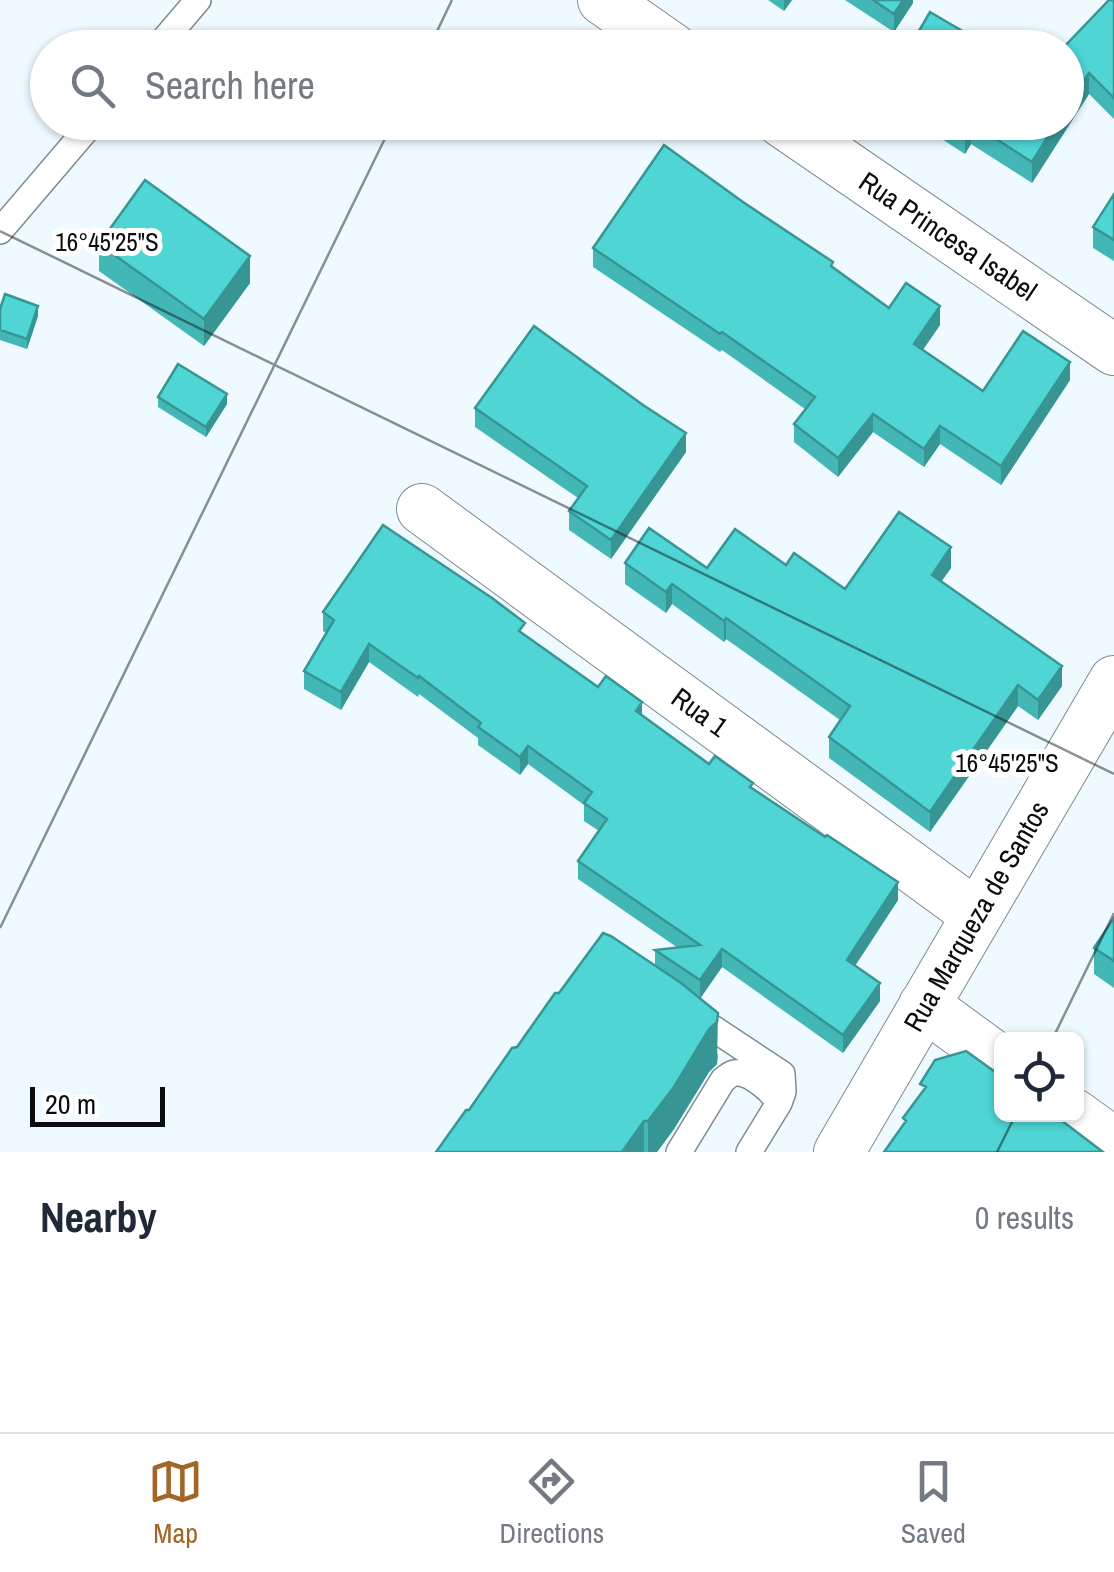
<!DOCTYPE html>
<html lang="en">
<head>
<meta charset="utf-8">
<style>
	body { margin:0; font-family:"Archivo Narrow",sans-serif; background:#f2f2f3; color:#1f2937 }
	.controls { position:absolute; right:30px; bottom:30px; display:grid; overflow:hidden; border-radius:15px; box-shadow:0 2px 8px #0004 }
	.controls button { width:90px; height:90px; display:grid; place-items:center; padding:0; border:0; border-bottom:2px solid #e0e1e3; background:#fff; color:#1f2937; font:50px sans-serif }
	.scale { position:absolute; left:30px; bottom:25px; width:135px; box-sizing:border-box; padding-left:10px; border:5px solid #0a0d0f; border-top:0; font-size:28px; line-height:35px; white-space:nowrap; color:#0a0d0f; -webkit-text-stroke:8px #fff; paint-order:stroke }
	.list { margin:0; padding:0; list-style:none }
	h2 { display:flex; justify-content:space-between; align-items:center; height:130px; margin:0; padding:0 40px; font-size:42px }
	h2 small { font-size:32px; font-weight:400; color:#747a83 }
	.icon { flex:none; width:55px; height:55px; fill:none; stroke:currentColor; stroke-width:2; stroke-linecap:round; stroke-linejoin:round }
	.map { position:relative; flex:none; width:1114px; height:1152px; overflow:hidden }
	.search { position:absolute; background:#fff; box-shadow:0 2px 8px #0004; left:30px; right:30px; top:30px; height:110px; display:flex; align-items:center; gap:25px; box-sizing:border-box; padding:0 35px; border-radius:55px; color:#747a83; font-size:38px }
	.sheet { height:280px; background:#fff }
	nav { display:flex; justify-content:space-around; align-items:center; box-sizing:border-box; height:140px; border-top:2px solid #e0e1e3; background:#fff; font-size:28px; color:#747a83 }
	nav a { display:grid; justify-items:center; gap:5px }
	nav .on { color:#a26629 }
	.map>svg:first-child { display:block }
	.lines { fill:none; stroke-linecap:round; stroke-linejoin:round }
	.lane-casing { stroke:#808a8f; stroke-width:28 }
	.street-casing { stroke:#808a8f; stroke-width:52 }
	.lane { stroke:#fff; stroke-width:25 }
	.street { stroke:#fff; stroke-width:50 }
	.wall { fill:#43b7b6 }
	.shaded-wall { fill:#379594 }
	.building { fill:#4ed5d4; stroke:#379594; stroke-width:2.5 }
	.ticks { fill:none; stroke:#0a0d0f; stroke-width:2.5; stroke-opacity:0.45 }
	.labels { text-anchor:middle; dominant-baseline:central; stroke-width:10; stroke-linejoin:round; paint-order:stroke }
	.street-label { font-size:28px; fill:#0a0d0f; stroke:#fff }
	.ticks-label { font-size:25px; text-anchor:middle; fill:#0a0d0f; stroke:#fff; stroke-width:10; stroke-linejoin:round; paint-order:stroke }
</style>
</head>
<body>
<div class="map">
<svg width="1114" height="1152" viewBox="0 0 1114 1152">
	<rect width="100%" height="100%" fill="#eefaff"/>
	<g class="lines">
		<defs>
			<path id="lane" d="M157,48L198,0
				M0,231L93,122
				M693,1015L782,1074L783,1092L779,1103
				M679,1152L723,1080C729,1076 731,1072 739,1073C752,1074 773,1092 779,1103L749,1152"/>
			<path id="street" d="M603,0L672,48
				M782,122L1114,350
				M422,509L977,915
				M924,1005L1002,1062
				M1074,1114L1114,1143
				M839,1152L1114,681"/>
		</defs>
		<use href="#lane" class="lane-casing"/>
		<use href="#street" class="street-casing"/>
		<use href="#lane" class="lane"/>
		<use href="#street" class="street"/>
	</g>
	<path class="wall" d="M768,0H792L784,11Z
		M845,0H913V3L894,32Z
		M1114,0V119L1089,94L1032,183L971,144L965,154L915,122H1066Z
		M1114,194V261L1093,248V227Z
		M99,244L250,283L204,346L99,271Z
		M593,248L833,268L889,308L940,325L923,350L983,391L1070,380L1001,485L940,444L924,467L873,432L838,477L794,442V424L805,409L722,350L720,352L593,267Z
		M0,309L38,316L27,349L0,340Z
		M158,397L227,404L206,437L158,407Z
		M475,408L686,452L611,559L569,530V511L578,498L475,427Z
		M625,563L707,568L786,565L845,589L951,568L941,581L1062,686L1038,720L1018,706L930,832L829,758V737L840,720L726,639L724,642L672,604L666,613L625,584Z
		M323,612L525,635L709,764L753,788L898,900L855,966L880,1001L843,1053L722,967L700,998L718,1056L717,1064L709,1072L674,1129L657,1152H436L559,993L655,966V950L678,948L578,879V861L599,831L584,821V805L528,764L520,775L478,745V738L419,694L418,697L369,662L341,710L304,689V671L326,633L323,631Z
		M1114,918V988L1094,974V948Z"/>
	<path class="shaded-wall" d="M784,0H792L784,11Z
		M903,0H913V3L894,32V14Z
		M1089,73V94L1032,183V162L1057,122H1066V108Z
		M971,123V144L965,154V133Z
		M250,256V283L204,346V319Z
		M38,306V316L27,349V339Z
		M940,306V325L914,362V344Z
		M1070,362V380L1001,485V466Z
		M227,394V404L206,437V427Z
		M873,414V432L838,477V458Z
		M940,426V444L924,467V449Z
		M686,433V452L611,559V540Z
		M951,547V568L932,595V575Z
		M672,584V604L666,613V592Z
		M726,618V639L724,642V621Z
		M369,644V662L341,710V692Z
		M1062,666V686L1038,720V700Z
		M1018,685V706L930,832V812Z
		M642,702V720L636,711Z
		M528,746V764L520,775V757Z
		M898,882V900L847,978V960Z
		M722,949V967L700,999V980Z
		M880,983V1001L843,1053V1035Z
		M718,1013L717,1064L709,1072L674,1129L657,1152H648V1121Z
		M644,1121V1152H622Z"/>
	<path class="building" d="M873,0H903L894,14Z
		M1109,0H1114V98L1089,73L1066,108V48H1063Z
		M930,12L969,35L965,42L975,48H909Z
		M949,122H1057L1032,162L971,123L965,133Z
		M664,145L743,202L833,262L831,266L889,308L906,283L940,306L914,344L983,391L1023,331L1070,362L1001,466L940,426L924,449L873,414L838,458L794,424L815,397L722,332L720,334L593,248Z
		M145,180L250,256L204,319L99,244Z
		M1114,194V240L1093,227Z
		M5,294L38,306L27,339L0,330V309Z
		M534,326L643,405L686,433L611,540L569,511L587,486L475,408Z
		M178,364L227,394L206,427L158,397Z
		M899,512L951,547L932,575L1062,666L1038,700L1018,685L930,812L829,737L850,706L726,618L724,621L672,584L666,592L625,563L649,528L707,568L735,529L786,565L794,553L845,589Z
		M383,525L492,598L525,623L519,631L598,687L606,676L642,702L636,711L709,764L715,756L753,783L750,787L825,837L827,835L898,882L847,960L880,983L843,1035L722,949L700,980L655,950L700,945L578,861L607,819L584,803L592,792L528,746L520,757L478,727L481,723L419,676L418,678L369,644L341,692L304,671L334,620L323,612Z
		M1114,918V961L1094,948Z
		M603,933L611,936L681,983L718,1013L717,1022L709,1029L674,1087L648,1121H644L622,1152H436L466,1110H469L512,1048L517,1047L555,993H559Z
		M966,1051L1002,1077V1114H1053L1103,1152H884L906,1121L903,1118L926,1087L920,1084L935,1060Z"/>
	<path class="ticks" d="M429,48L452,0M0,231L1114,774M0,928L393,122M1052,1040L1114,913M997,1152L1016,1114"/>
	<g class="labels">
		<g class="street-label">
			<text transform="translate(948 236) rotate(34)">Rua Princesa Isabel</text>
			<text transform="translate(700 712) rotate(36)">Rua 1</text>
			<text transform="translate(976 916) rotate(-60)">Rua Marqueza de Santos</text>
		</g>
	</g>
	<g class="ticks-label">
		<text x="107" y="251">16°45'25"S</text>
		<text x="1007" y="772">16°45'25"S</text>
	</g>
</svg>
<div class="controls">
<button><svg class="icon" aria-label="locate" viewBox="0 0 24 24"><circle cx="12" cy="12" r="6"/><path d="M12 2v4M12 18v4M2 12h4M18 12h4"/></svg></button>
</div>
<div class="scale">20 m</div>
<div class="search"><svg class="icon" aria-label="search" viewBox="0 0 24 24"><circle cx="10" cy="10" r="6"/><path d="M15 15l6 6"/></svg>Search here</div>
</div>
<section class="sheet">
<h2>Nearby<small>0 results</small></h2>
<ul class="list">
</ul>
</section>
<nav>
<a class="on"><svg class="icon" aria-label="map" viewBox="0 0 24 24"><path d="M3 6l6-2 6 2 6-2v14l-6 2-6-2-6 2zM9 4v14M15 6v14"/></svg>Map</a>
<a><svg class="icon" aria-label="directions" viewBox="0 0 24 24"><path d="M12 3l9 9-9 9-9-9zM9 14v-3h6M13 9l2 2-2 2"/></svg>Directions</a>
<a><svg class="icon" aria-label="saved" viewBox="0 0 24 24"><path d="M7 4h10v16l-5-4-5 4z"/></svg>Saved</a>
</nav>
</body>
</html>
